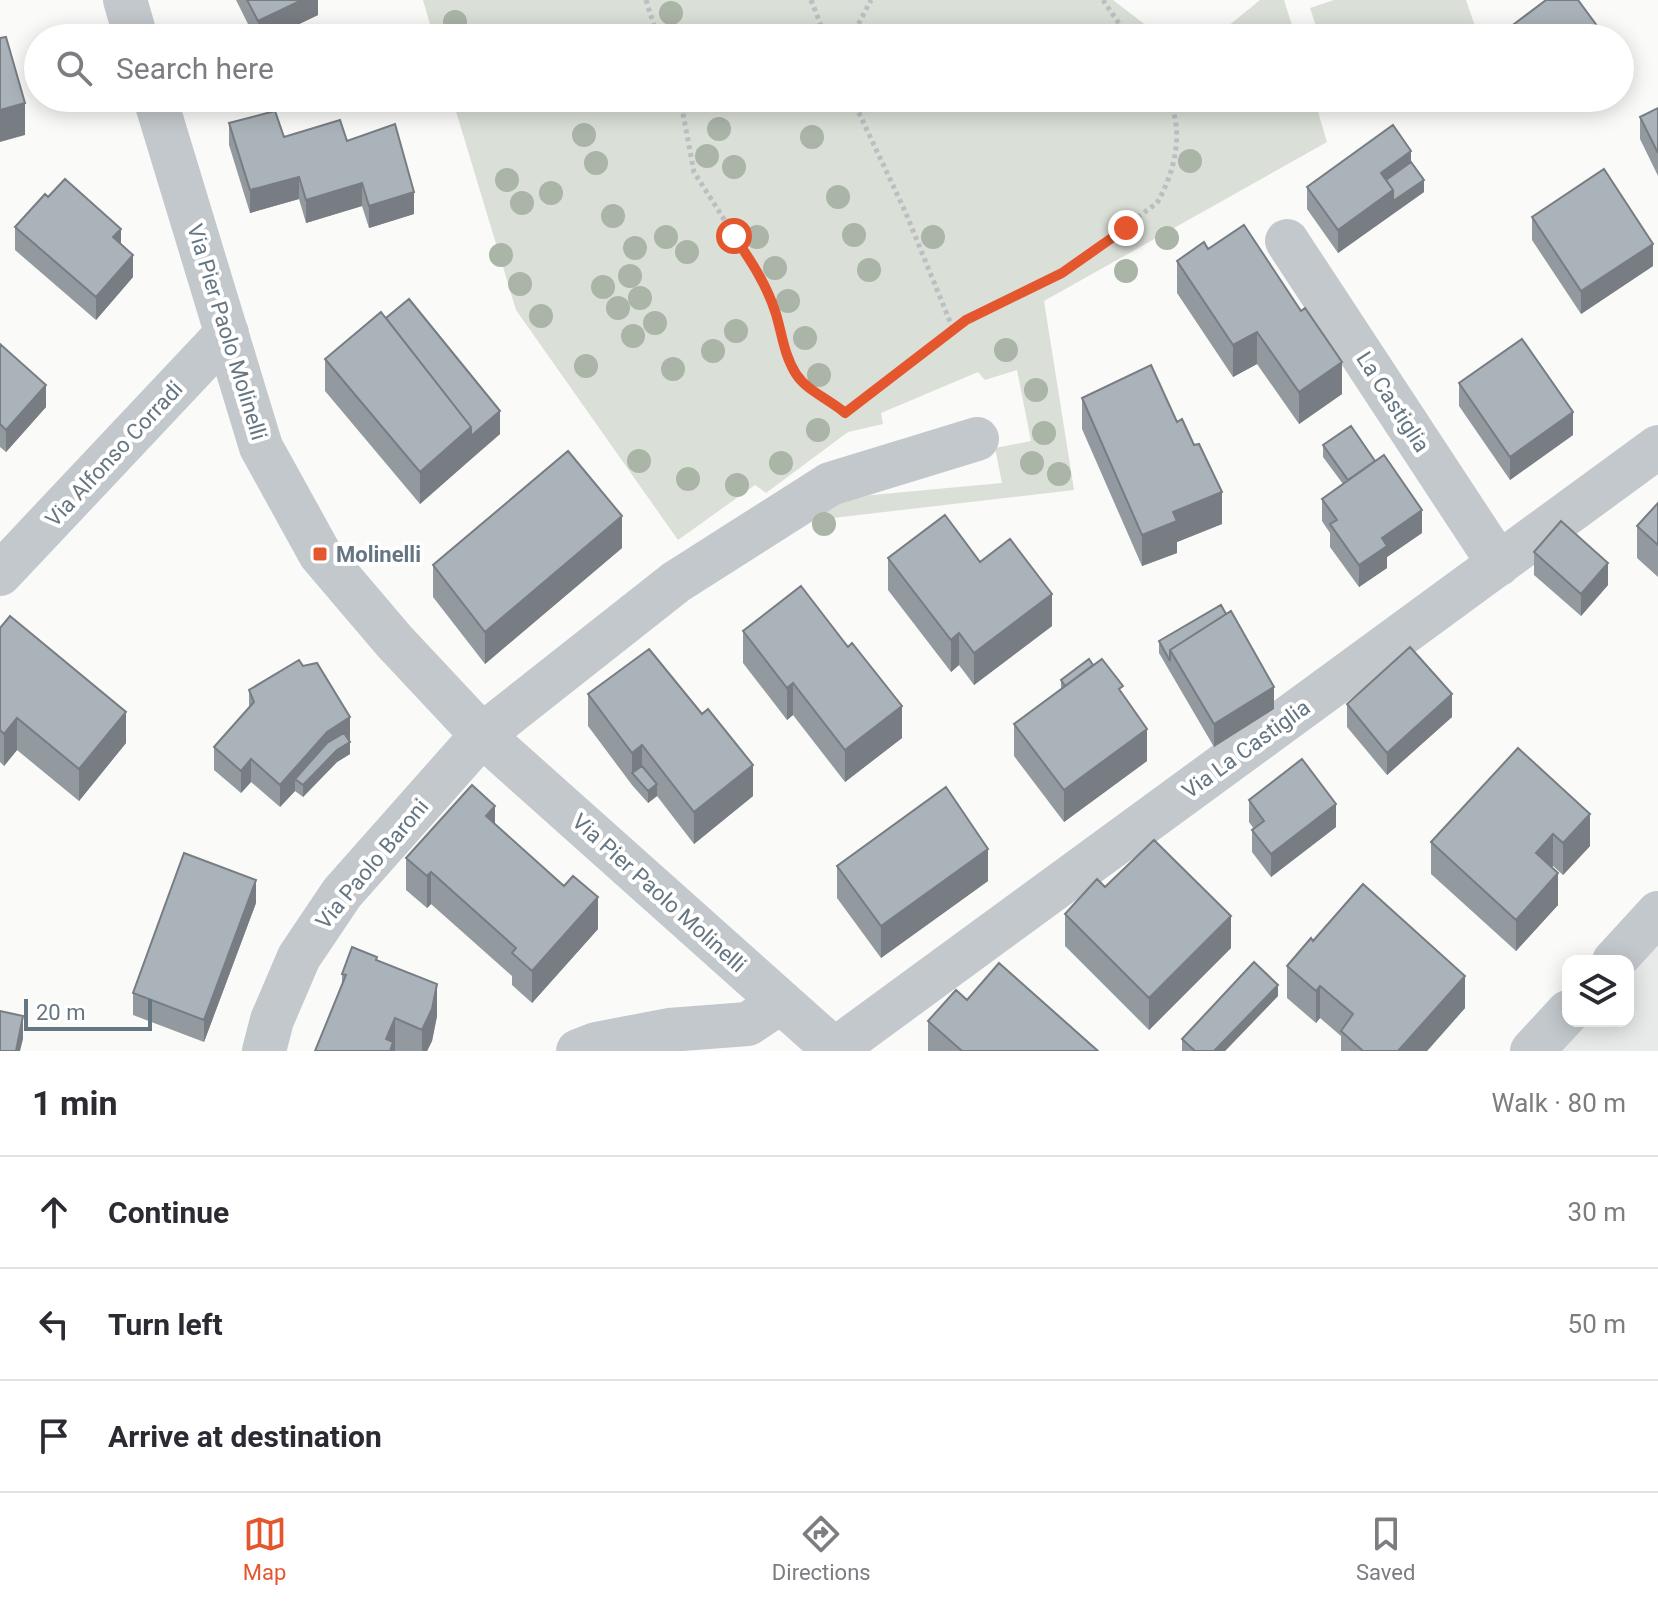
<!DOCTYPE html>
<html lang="en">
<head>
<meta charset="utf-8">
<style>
	body { margin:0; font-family:Roboto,sans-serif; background:#f2f2f3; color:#2b2b33 }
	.controls { position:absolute; right:24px; bottom:24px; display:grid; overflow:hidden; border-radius:16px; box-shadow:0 4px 20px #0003 }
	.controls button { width:72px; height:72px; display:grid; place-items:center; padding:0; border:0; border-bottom:2px solid #e1e1e2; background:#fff; color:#2b2b33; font:40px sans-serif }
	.scale { position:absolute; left:24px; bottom:20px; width:128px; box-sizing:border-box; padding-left:8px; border:4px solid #657683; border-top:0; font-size:22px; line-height:28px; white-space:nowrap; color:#657683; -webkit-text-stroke:6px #fff; paint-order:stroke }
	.stop { position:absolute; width:24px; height:24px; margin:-18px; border:6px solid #e4572e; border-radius:50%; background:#fff }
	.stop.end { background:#e4572e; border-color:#fff; box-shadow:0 2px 8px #0008 }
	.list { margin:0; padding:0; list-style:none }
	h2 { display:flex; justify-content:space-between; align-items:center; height:104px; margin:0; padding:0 32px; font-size:34px }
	h2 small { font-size:26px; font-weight:400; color:#7c7c81 }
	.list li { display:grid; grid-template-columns:52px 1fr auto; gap:24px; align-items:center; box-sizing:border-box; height:112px; padding:0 32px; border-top:2px solid #e1e1e2 }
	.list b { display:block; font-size:30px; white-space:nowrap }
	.list em { font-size:26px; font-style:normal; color:#7c7c81 }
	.icon { flex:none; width:44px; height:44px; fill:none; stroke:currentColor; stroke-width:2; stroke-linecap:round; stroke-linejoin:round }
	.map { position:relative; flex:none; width:1658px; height:1051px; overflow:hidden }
	.search { position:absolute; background:#fff; box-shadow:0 4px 20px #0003; left:24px; right:24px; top:24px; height:88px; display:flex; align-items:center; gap:20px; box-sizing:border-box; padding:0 28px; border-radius:44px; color:#7c7c81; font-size:30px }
	.sheet { height:440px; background:#fff }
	nav { display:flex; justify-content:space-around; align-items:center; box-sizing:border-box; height:112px; border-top:2px solid #e1e1e2; background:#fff; font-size:22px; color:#7c7c81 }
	nav a { display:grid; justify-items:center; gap:4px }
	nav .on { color:#e4572e }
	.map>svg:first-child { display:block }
	.built { fill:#e8e9e9 }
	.green { fill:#dadfd7 }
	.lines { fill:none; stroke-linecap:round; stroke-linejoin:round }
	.path { stroke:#bbbfc2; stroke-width:5; stroke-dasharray:4 4; stroke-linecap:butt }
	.minor { stroke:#c3c8cc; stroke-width:44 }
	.tree { fill:#aab4a7 }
	.wall { fill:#929a9f }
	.shaded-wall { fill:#777d82 }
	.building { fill:#aab3b9; stroke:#777d82; stroke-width:2 }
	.route { stroke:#e4572e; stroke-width:10 }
	.poi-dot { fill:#e4572e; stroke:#fff; stroke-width:3 }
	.labels { text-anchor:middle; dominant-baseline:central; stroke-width:8; stroke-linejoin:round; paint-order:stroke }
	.street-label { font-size:22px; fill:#657683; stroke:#fff }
	.poi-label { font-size:22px; font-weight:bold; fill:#657683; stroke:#fff; text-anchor:start }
</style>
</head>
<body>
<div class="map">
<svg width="1658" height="1051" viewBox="0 0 1658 1051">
	<rect width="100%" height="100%" fill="#fafaf8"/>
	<path class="built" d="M1658,942V1051H1559L1586,1021H1628V975Z"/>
	<path class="green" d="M423,0H1113L1156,33L1179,37L1227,27L1260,0H1284L1296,38H434Z
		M1334,0H1466L1479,38H1320L1310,8Z
		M452,98H1314L1327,142L1044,301L1074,490L798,522L829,499L1002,483L995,448L1031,441L1017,370L985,380L978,372L881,413L883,424L848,432L766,493L755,485L678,540L516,310Z"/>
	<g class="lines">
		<path class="path" d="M646,0L658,38
			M811,0L826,38
			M1103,0L1129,38
			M851,38L871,0
			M680,98L694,172L764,282L776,314L785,351L797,376L812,391L845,413L953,329L1062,273L1157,203C1174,174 1186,129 1167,98
			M852,98L905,211L953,329"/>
		<path class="minor" d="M125,0L136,38
			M155,98L261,447L320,554L394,641L482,735L836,1051
			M1287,241L1499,564
			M0,574L227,333
			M1614,961L1658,913
			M834,1050L1658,447
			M264,1051L272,1020L299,957L342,893L482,735L676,582L830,484L977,439
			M578,1051L596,1044L669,1030L748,1024L781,1002
			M1532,1051L1568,1012"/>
	</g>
	<g class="tree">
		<circle cx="671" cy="13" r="12"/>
		<circle cx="455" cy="22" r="12"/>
		<circle cx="719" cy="129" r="12"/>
		<circle cx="584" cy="135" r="12"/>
		<circle cx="812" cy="137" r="12"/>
		<circle cx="707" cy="156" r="12"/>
		<circle cx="1190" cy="161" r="12"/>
		<circle cx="596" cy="163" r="12"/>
		<circle cx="734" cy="167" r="12"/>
		<circle cx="507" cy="180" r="12"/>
		<circle cx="551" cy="193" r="12"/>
		<circle cx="838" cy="197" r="12"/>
		<circle cx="522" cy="203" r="12"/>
		<circle cx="613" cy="216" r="12"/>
		<circle cx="854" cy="235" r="12"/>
		<circle cx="666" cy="237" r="12"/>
		<circle cx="757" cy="237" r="12"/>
		<circle cx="933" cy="237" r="12"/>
		<circle cx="1167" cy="238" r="12"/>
		<circle cx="635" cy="248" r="12"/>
		<circle cx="687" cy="252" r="12"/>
		<circle cx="501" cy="255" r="12"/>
		<circle cx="775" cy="268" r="12"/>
		<circle cx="869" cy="270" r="12"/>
		<circle cx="1126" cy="271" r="12"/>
		<circle cx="630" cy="276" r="12"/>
		<circle cx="520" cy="284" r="12"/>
		<circle cx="603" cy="287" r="12"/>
		<circle cx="640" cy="298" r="12"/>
		<circle cx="788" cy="301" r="12"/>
		<circle cx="618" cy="308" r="12"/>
		<circle cx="541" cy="316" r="12"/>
		<circle cx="655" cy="323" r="12"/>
		<circle cx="736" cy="331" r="12"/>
		<circle cx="633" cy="336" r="12"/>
		<circle cx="805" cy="338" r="12"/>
		<circle cx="1006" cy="350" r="12"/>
		<circle cx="713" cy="351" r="12"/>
		<circle cx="586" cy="366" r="12"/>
		<circle cx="673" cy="369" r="12"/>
		<circle cx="819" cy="375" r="12"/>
		<circle cx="1036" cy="390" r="12"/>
		<circle cx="818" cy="430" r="12"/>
		<circle cx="1044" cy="433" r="12"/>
		<circle cx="639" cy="461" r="12"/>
		<circle cx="781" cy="463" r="12"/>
		<circle cx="1032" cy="463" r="12"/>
		<circle cx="1059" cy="474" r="12"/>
		<circle cx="688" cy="479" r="12"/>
		<circle cx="737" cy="485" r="12"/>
		<circle cx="824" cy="524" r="12"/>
	</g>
	<path class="wall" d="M236,0H318V15L270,38H255Z
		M1531,98H1551L1546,102L1544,99L1536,105Z
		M1658,108V176L1640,139V117Z
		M229,123L284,137L347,141L414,214L369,228L362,206L306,223L299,199L250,213L229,145Z
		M1411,162L1424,192L1338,253L1307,209V187Z
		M1532,217L1653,266L1581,314L1532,240Z
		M15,227L121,244L133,277L96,320L15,250Z
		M1208,249L1342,394L1299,424L1257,364L1233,377L1177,293V261Z
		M386,318L500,434L420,504L325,391V359Z
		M0,344L46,407L6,452L0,447Z
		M1459,383L1573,435L1510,480L1459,406Z
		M1082,398L1222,524L1177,542V553L1142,566L1082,429Z
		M1323,445L1422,533L1387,557V568L1359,587L1330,547V533L1322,521V499L1343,484L1323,457Z
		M1658,503V577L1637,558V526Z
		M622,548L485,664L433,597V565Z
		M1534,552L1608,585L1581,616L1534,575Z
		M888,558L980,562L1052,626L974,685L959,665L951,672L888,590Z
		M0,628L126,743L79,801L17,750L4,766L0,762Z
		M743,631L902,738L845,782L793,715L787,720L743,663Z
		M1159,641L1274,709L1214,747L1159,653Z
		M1093,665L1123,696L1147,761L1064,822L1014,756V724L1061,690V680Z
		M249,690L350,740L349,741L350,754L337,762L303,797L295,791L280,807L251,782L241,793L214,770V747L249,708Z
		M588,694L753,796L694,844L657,796L648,803L632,785L588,726Z
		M1347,704L1452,717L1387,775L1347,727Z
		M1518,748L1590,846L1563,875L1553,866L1552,867L1558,905L1516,951L1431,874V842Z
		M1249,800L1336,827L1271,877L1252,852V830L1254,829L1249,822Z
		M495,824L598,929L532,1003L512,985V976L431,904L427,908L406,890V858Z
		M837,866L988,881L881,958L837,898Z
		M1105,887L1231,948L1149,1030L1065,946V914Z
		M256,903L204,1042L133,1015V993Z
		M1313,941L1465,1008L1427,1051H1341V1036L1320,1018L1316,1023L1287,998V966Z
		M377,961L437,1016L432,1041L427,1051H315L342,984V974Z
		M1278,996L1225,1051H1182V1039Z
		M967,1000L1098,1051H928V1021Z"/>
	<path class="shaded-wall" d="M302,0H318V15L270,38H258V21Z
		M1536,98H1544V99L1536,105Z
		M25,103V135L0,142V110Z
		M1411,151V173L1386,192L1381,173Z
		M299,177V199L250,213V190Z
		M1424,180V192L1338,253V230L1393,190Z
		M362,183V206L306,223V200Z
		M414,192V214L369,228V206Z
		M121,229V251L113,237Z
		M1653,244V266L1581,314V291Z
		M133,255V277L96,320V297Z
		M1257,332V364L1233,377V345Z
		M1342,362V394L1299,424V392Z
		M46,385V407L6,452V430Z
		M500,411V434L471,459V436Z
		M1573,412V435L1510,480V457Z
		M471,427V459L420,504V472Z
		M1222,492V524L1177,542V553L1142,566V535L1173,512Z
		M1422,510V533L1387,557V568L1359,587V565L1382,538Z
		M622,516V548L485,664V632Z
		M1608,563V585L1581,616V594Z
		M1052,594V626L974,685V653Z
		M959,633V665L951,672V640Z
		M793,683V715L787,720V688Z
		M1274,687V709L1214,747V724Z
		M1452,694V717L1387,775V753Z
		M902,706V738L845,782V750Z
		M126,712V743L79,801V769Z
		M350,717V740L327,755L295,779V791L280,807V785L327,732Z
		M17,718V750L4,766V734Z
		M1147,729V761L1064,822V790Z
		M350,742V754L337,762L303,797V785L337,750Z
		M642,745V777L632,773V753Z
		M251,759V782L241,793V771Z
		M753,765V796L694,844V812Z
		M657,784V796L648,803V791Z
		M1336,804V827L1271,877V854Z
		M495,806V838L486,816Z
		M1590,814V846L1563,875V843Z
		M1553,834V866L1536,885V853Z
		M988,849V881L881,958V926Z
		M431,872V904L427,908V876Z
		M1558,873V905L1516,951V920Z
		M256,880V903L204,1042V1020Z
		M598,897V929L532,1003V971Z
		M1231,916V948L1149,1030V998Z
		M1465,976V1008L1427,1051H1398Z
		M437,984V1016L432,1041L427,1051H422V1030Z
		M1278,985V996L1225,1051H1214Z
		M1320,986V1018L1316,1023V991Z
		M23,1016V1039L20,1051H16Z
		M395,1018V1051H386V1039Z"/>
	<path class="building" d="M247,0H302L258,21Z
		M1546,0H1578L1606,38H1504L1501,34Z
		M6,37L25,103L0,110V38Z
		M1658,108V153L1640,117Z
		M275,111L284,137L340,120L347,141L395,124L414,192L369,206L362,183L306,200L299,177L250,190L229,123Z
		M1393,125L1411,151L1381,173L1393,190L1338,230L1307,187Z
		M1411,162L1424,180L1393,201V190L1386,180Z
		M1604,169L1653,244L1581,291L1532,217Z
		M65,179L121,229L113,237L133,255L96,297L15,227L45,194L48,197Z
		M1244,225L1301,311L1305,308L1342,362L1299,392L1257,332L1233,345L1177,261L1204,242L1208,249Z
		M409,299L500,411L471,436V427L386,318Z
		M381,312L471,427L420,472L325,359Z
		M1522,339L1573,412L1510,457L1459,383Z
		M0,344L46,385L6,430L0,424Z
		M1151,365L1177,422L1182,419L1194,445L1199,444L1222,492L1173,512L1177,521L1142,535L1082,398Z
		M1351,426L1375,461L1348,480L1323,445Z
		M568,451L622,516L485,632L433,565Z
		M1384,455L1422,510L1382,538L1387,546L1359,565L1330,524L1337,520L1322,499Z
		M1658,503V545L1637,526Z
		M945,515L980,562L1010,539L1052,594L974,653L959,633L951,640L888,558Z
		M1561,521L1608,563L1581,594L1534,552Z
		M801,586L848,647L852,643L902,706L845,750L793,683L787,688L743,631Z
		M1221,605L1226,614L1170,650V661L1159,641Z
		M1231,611L1274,687L1214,724L1170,650Z
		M10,616L126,712L79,769L17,718L4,734L0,730V628Z
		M1410,647L1452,694L1387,753L1347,704Z
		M649,649L702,714L708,709L753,765L694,812L642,745L632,753L588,694Z
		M1089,659L1093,665L1065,686L1061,680Z
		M1102,659L1123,686L1119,689L1147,729L1064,790L1014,724Z
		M299,660L303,666L317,663L350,717L327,732L280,785L251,759L241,771L214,747L254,702L249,690Z
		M344,733L350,742L337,750L303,785L295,779L327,743Z
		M1518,748L1590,814L1563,843L1553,834L1536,853L1558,873L1516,920L1431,842Z
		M1302,759L1336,804L1271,854L1252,830L1264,821L1249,800Z
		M642,766L657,784L648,791L632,773Z
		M472,785L495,806L486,816L564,886L573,876L598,897L532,971L512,953L516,948L431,872L427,876L406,858Z
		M946,787L988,849L881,926L837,866Z
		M1154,840L1231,916L1149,998L1065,914L1097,879L1105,887Z
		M184,853L256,880L204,1020L133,993Z
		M1363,884L1465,976L1398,1051H1363L1341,1031L1353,1014L1320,986L1316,991L1287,966L1311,938L1313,941Z
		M352,947L377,957L376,960L437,984L432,1009L422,1030L395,1018L386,1039L393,1042L390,1051H315L346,975L342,974Z
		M1254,962L1278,985L1214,1051H1195L1182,1039Z
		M999,963L1098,1051H962L928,1021L956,990L967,1000Z
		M0,1011L23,1016L16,1051H0Z"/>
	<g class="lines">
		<path class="route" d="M734,236C751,261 767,285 776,314C782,334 784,355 796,374C807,391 829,399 845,413L966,320L1062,273L1126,228"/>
	</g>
	<rect class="poi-dot" x="312" y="546" width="16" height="16" rx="4"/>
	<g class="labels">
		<g class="street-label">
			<text transform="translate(227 332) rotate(73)">Via Pier Paolo Molinelli</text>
			<text transform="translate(1393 402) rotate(57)">La Castiglia</text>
			<text transform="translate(114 454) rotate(-47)">Via Alfonso Corradi</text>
			<text transform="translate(1246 749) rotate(-36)">Via La Castiglia</text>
			<text transform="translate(372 864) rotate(-50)">Via Paolo Baroni</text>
			<text transform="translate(659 893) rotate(42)">Via Pier Paolo Molinelli</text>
		</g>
		<g class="poi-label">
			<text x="336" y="554">Molinelli</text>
		</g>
	</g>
</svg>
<div class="controls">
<button><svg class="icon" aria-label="layers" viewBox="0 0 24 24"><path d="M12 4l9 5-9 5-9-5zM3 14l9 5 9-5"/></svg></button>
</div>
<div class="scale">20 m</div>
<div class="stop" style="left:734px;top:236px"></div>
<div class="stop end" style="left:1126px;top:228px"></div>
<div class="search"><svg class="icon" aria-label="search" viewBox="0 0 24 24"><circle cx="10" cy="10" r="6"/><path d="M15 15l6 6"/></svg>Search here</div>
</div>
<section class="sheet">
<h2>1 min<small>Walk · 80 m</small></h2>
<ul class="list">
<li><svg class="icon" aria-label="ahead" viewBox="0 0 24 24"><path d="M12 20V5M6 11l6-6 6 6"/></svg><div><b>Continue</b></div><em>30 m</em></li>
<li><svg class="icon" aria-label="left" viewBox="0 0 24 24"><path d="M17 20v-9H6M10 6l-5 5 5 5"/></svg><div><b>Turn left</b></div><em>50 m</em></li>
<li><svg class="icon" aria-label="arrive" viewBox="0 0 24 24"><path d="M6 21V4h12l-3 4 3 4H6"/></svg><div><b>Arrive at destination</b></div></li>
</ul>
</section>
<nav>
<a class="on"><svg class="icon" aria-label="map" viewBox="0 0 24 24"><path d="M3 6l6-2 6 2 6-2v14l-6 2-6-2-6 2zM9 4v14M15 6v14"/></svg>Map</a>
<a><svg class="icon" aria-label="directions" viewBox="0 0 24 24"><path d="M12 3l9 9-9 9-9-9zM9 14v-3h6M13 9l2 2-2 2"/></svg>Directions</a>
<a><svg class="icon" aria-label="saved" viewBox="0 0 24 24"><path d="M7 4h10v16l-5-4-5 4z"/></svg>Saved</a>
</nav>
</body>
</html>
